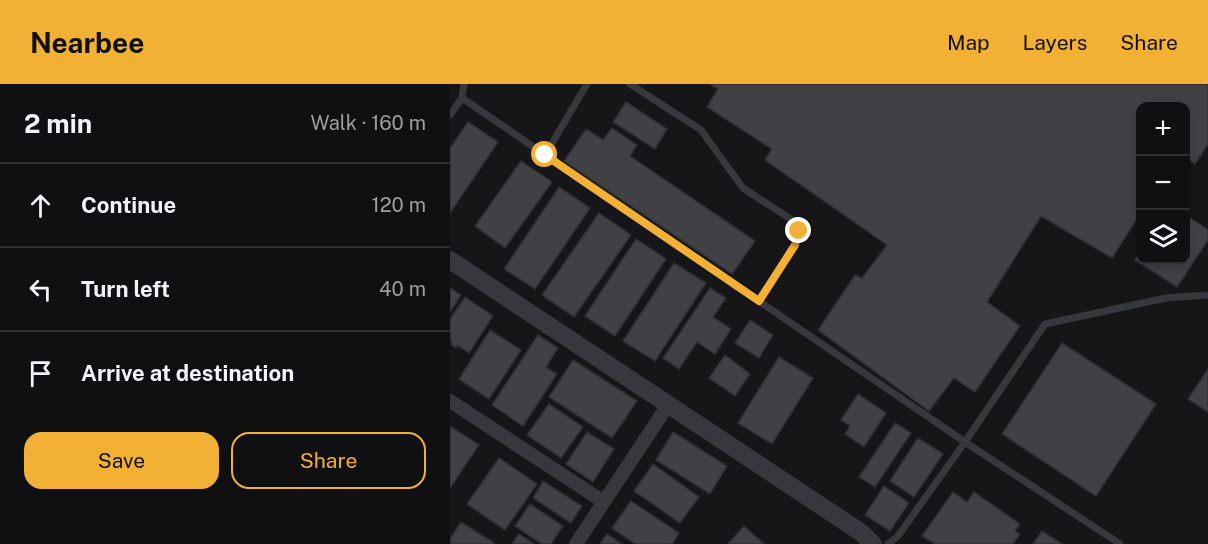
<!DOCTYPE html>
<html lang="en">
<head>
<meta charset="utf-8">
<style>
	body { margin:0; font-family:"Public Sans",sans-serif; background:#1e1e20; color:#f1f3f6 }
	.controls { position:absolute; right:18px; top:18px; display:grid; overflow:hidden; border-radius:12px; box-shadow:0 3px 9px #0003 }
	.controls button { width:54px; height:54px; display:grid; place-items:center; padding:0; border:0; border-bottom:2px solid #303032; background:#101012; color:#f1f3f6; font:30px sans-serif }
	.stop { position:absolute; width:18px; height:18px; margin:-14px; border:4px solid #f2b134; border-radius:50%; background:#fff }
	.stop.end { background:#f2b134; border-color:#fff; box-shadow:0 2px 6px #0008 }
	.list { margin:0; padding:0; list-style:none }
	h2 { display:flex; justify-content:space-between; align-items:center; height:78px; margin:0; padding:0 24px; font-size:26px }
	h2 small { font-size:20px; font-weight:400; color:#9c9d9f }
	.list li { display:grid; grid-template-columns:39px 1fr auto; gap:18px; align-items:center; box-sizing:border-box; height:84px; padding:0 24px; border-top:2px solid #303032 }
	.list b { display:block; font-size:22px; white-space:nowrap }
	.list em { font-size:20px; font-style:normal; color:#9c9d9f }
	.actions { display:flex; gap:12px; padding:18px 24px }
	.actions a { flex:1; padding:14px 0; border:2px solid #f2b134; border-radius:18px; text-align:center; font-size:21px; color:#f2b134 }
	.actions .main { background:#f2b134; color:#111 }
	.icon { flex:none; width:33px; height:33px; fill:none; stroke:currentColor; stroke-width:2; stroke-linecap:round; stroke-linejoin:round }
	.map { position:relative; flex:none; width:758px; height:460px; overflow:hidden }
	header { display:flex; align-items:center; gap:36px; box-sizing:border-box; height:84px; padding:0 30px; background:#f2b134; color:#111 }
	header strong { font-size:28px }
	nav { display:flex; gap:33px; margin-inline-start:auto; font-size:21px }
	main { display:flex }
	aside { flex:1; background:#101012 }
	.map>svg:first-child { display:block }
	.building { fill:#404145; stroke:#303034; stroke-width:1.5 }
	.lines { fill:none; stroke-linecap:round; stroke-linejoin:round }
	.service { stroke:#37383d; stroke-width:7 }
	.minor { stroke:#37383d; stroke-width:14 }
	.tertiary { stroke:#37383d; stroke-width:18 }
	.route { stroke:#f2b134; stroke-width:8 }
</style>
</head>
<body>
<header>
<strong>Nearbee</strong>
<nav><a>Map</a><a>Layers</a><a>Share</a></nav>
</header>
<main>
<aside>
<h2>2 min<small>Walk · 160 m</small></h2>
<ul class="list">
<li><svg class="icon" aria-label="ahead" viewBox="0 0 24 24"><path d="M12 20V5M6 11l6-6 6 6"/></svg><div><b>Continue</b></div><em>120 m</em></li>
<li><svg class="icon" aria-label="left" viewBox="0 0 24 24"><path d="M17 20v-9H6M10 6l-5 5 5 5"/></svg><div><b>Turn left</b></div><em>40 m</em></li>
<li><svg class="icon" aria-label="arrive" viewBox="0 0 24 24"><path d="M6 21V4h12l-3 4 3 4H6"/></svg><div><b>Arrive at destination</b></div></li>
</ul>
<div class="actions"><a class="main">Save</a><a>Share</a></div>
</aside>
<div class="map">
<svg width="758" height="460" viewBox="0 0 758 460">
	<rect width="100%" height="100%" fill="#161618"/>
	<path class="building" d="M260,0H758V60L745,80L736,74V22H690V130L662,174L591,132L537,218L570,242L525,308L504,294L479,327L368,246L405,191L412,194L437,161L315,76L322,65L257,23L268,5Z
		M176,18L217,45L205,65L163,38Z
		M18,38L48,58L0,129V64Z
		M162,44L187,61L180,72L305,157L282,190L114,77L136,45L153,56Z
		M71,77L102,98L55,164L25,142Z
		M109,103L140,124L85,205L54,185Z
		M149,129L181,151L124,233L92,211Z
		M736,131L758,146V156L727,203L685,176L690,167V176H736Z
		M186,155L216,175L165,252L135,232Z
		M224,179L256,199L205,277L173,257Z
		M0,204L11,211L0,228Z
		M260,204L276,214L263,233L281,245L265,270L247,258L229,285L213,274Z
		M15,213L43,232L19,269L7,261L6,264L1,260L2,258L0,256V235Z
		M300,236L323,251L309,274L285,259Z
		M40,246L71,266L39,315L9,295Z
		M88,251L108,264L96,283L107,290L73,342L42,321Z
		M612,259L706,320L646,412L552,350Z
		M275,271L300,290L285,312L259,294Z
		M329,273L363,294L322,360L288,339Z
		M123,276L187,317L162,354L99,313Z
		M758,285V328L738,315Z
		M408,310L436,329L414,363L395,350L400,342L391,336Z
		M99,320L133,343L111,374L77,351Z
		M445,339L461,349L425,403L409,393Z
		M0,342L29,361L0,404Z
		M137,348L164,365L143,398L116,380Z
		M223,348L277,382L260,410L206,376Z
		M468,354L493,370L464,413L440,397Z
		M49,374L87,400L55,446L17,420Z
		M203,380L249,413L230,439L184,407Z
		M93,397L132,422L121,439L83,414Z
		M434,402L459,419L440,447L415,431Z
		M503,408L517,418L524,408L570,440L565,447L570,450L563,460H485L472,452Z
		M181,417L229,449L222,460H185L162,444Z
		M80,420L113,442L101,460H92L65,442Z
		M11,438L44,459V460H0V455Z
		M294,442L314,460H278Z
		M592,447L612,460H583Z
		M69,450L84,460H62Z
		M157,450L172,460H150Z"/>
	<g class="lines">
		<path class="service" d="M180,0L251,46L293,104L342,136L349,147L345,161L309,217
			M12,14L515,358L670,460
			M0,31L12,14L14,0
			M95,71L137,0
			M438,460L448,452L515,358L595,240L716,214L758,211"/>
		<path class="minor" d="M0,317L154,418
			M126,460L218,321"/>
		<path class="tertiary" d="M0,176L412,449L423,460"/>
	</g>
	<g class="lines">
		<path class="route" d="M95,71L309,217L345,161L349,147"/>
	</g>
</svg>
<div class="controls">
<button>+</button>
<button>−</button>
<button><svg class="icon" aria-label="layers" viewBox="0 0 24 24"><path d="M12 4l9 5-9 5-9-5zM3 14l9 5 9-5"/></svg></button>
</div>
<div class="stop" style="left:95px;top:71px"></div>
<div class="stop end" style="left:349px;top:147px"></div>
</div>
</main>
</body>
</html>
